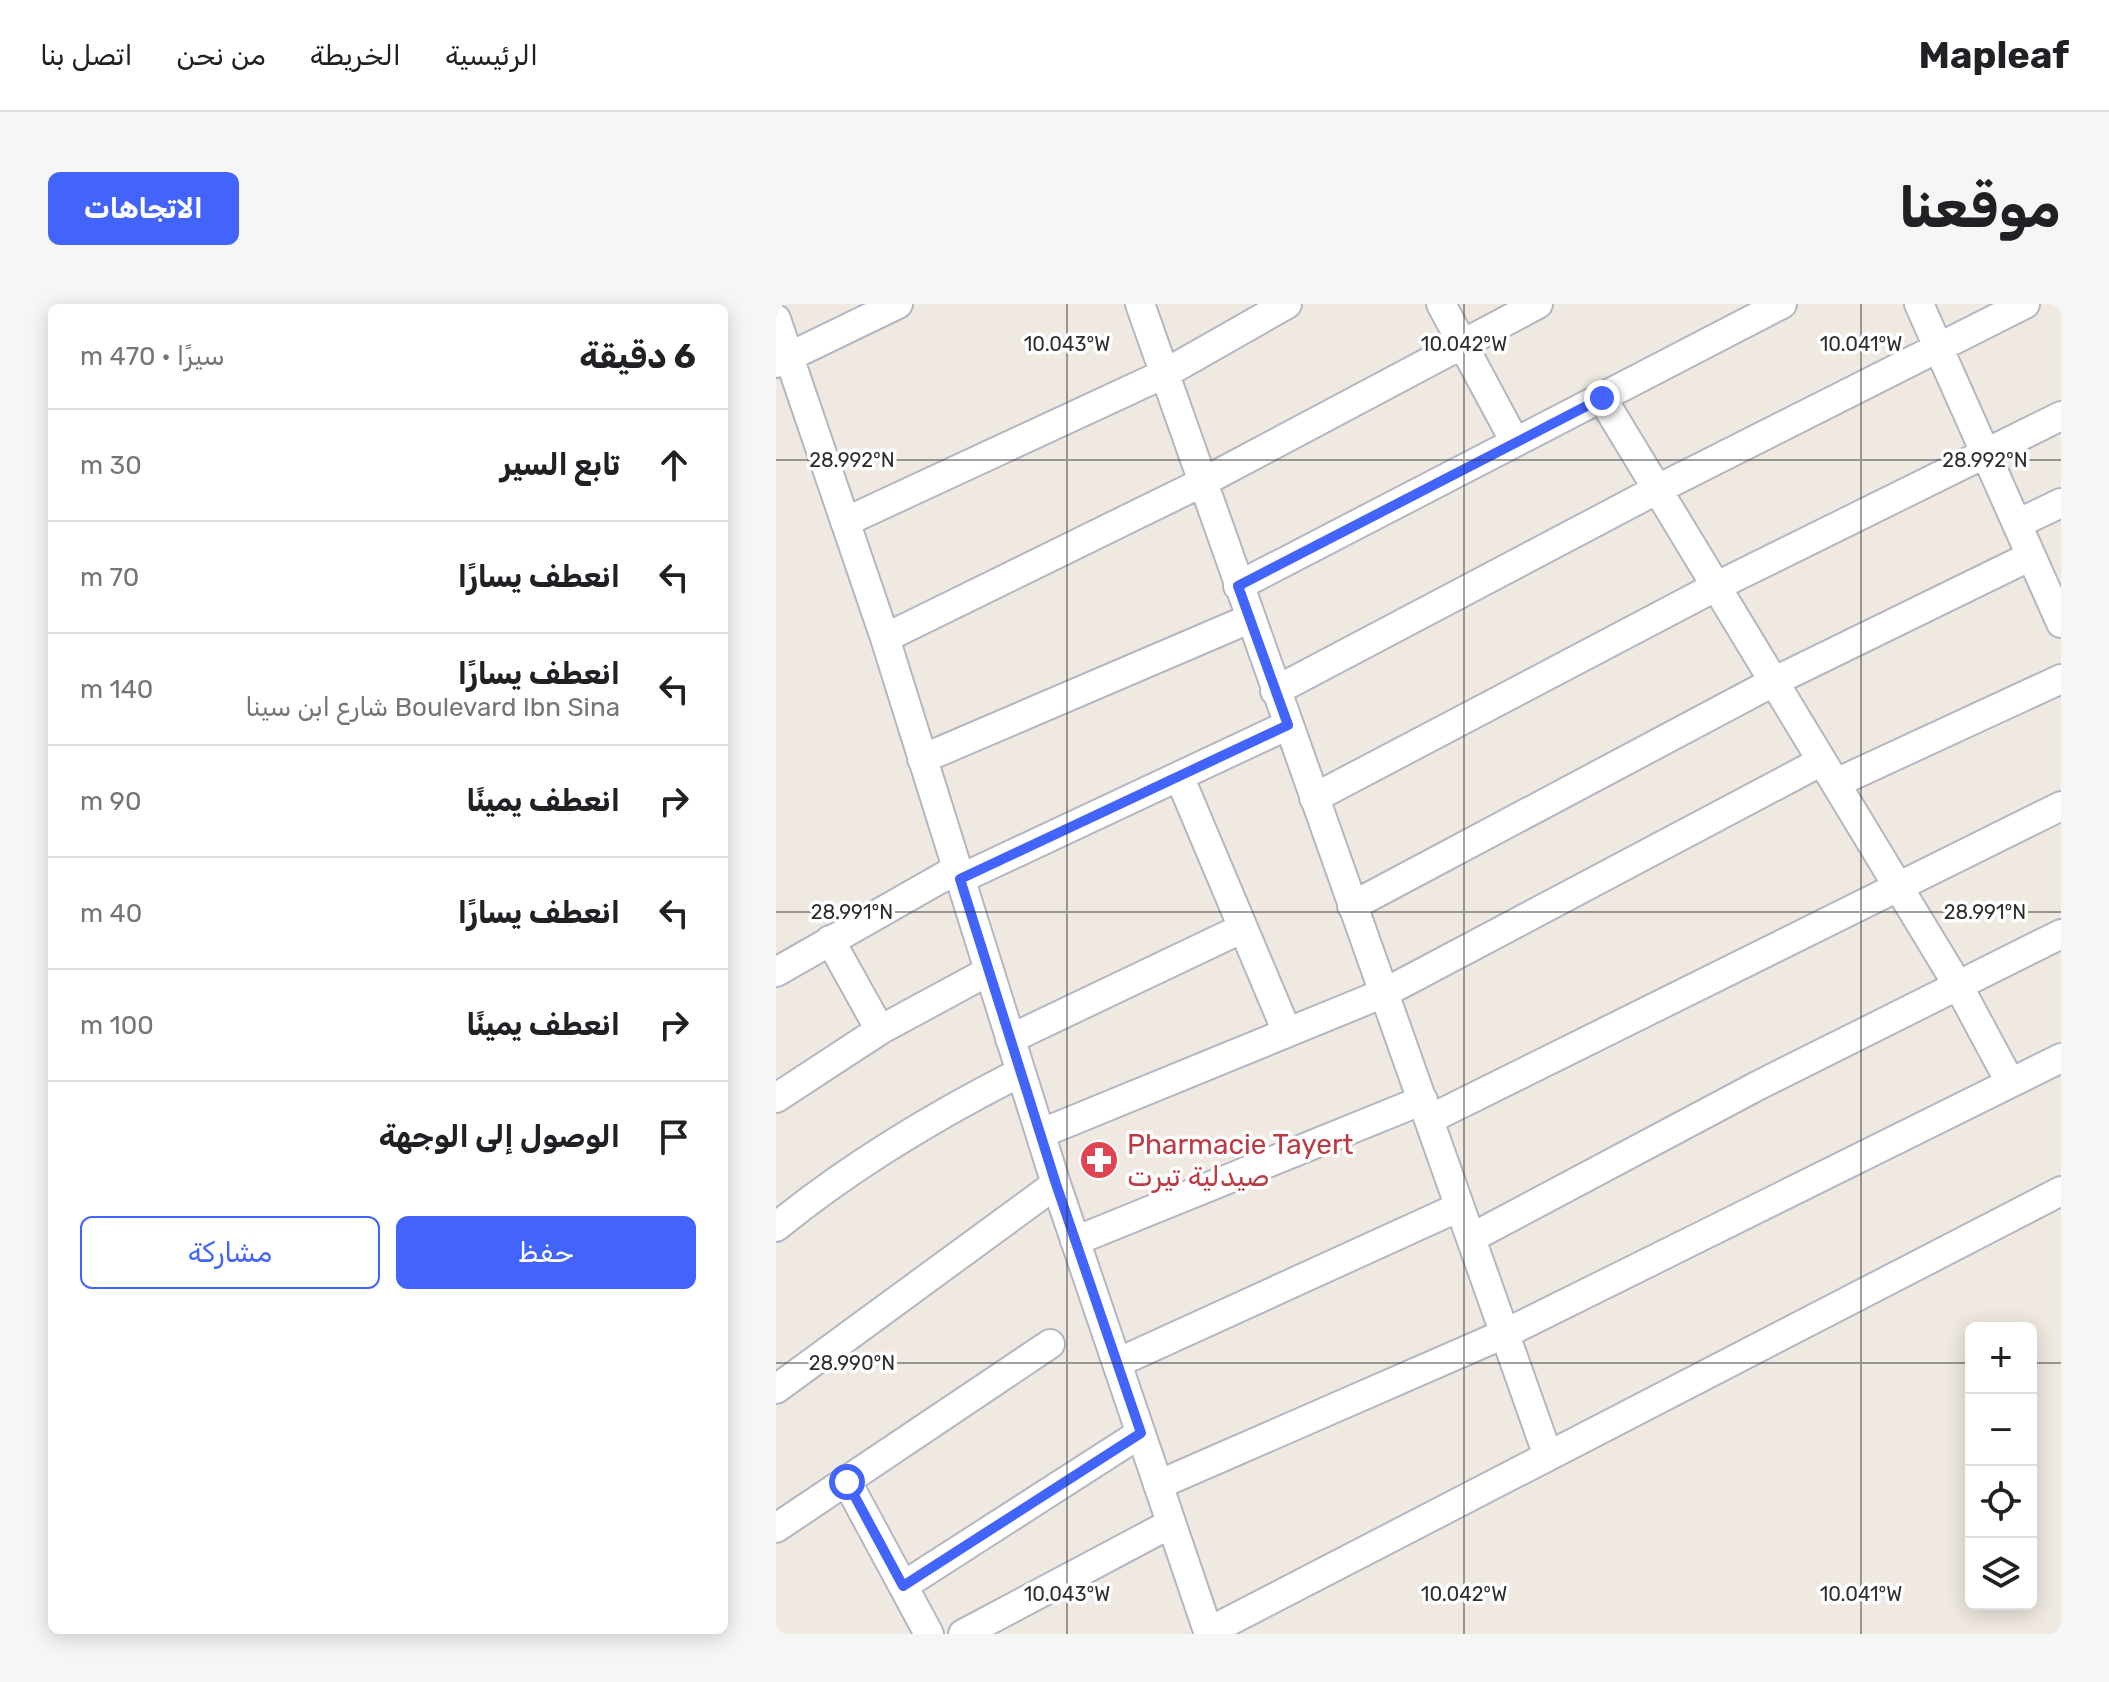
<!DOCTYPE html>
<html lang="ar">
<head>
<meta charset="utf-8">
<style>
	body { margin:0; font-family:Rubik,Cairo,sans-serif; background:#f6f6f6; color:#202124; direction:rtl }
	.controls { position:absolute; right:24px; bottom:24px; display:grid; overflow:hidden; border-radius:12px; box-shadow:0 4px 20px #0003 }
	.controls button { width:72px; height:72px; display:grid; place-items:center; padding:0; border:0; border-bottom:2px solid #e0e0e0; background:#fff; color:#202124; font:40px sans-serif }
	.stop { position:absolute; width:24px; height:24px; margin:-18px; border:6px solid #4264fb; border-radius:50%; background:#fff }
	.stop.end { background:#4264fb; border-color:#fff; box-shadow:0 2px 8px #0008 }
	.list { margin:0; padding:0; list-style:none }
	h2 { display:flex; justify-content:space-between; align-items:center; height:104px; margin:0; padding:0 32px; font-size:34px }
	h2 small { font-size:26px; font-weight:400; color:#757577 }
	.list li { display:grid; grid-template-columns:52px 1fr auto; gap:24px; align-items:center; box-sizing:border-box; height:112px; padding:0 32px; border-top:2px solid #e0e0e0 }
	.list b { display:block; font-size:30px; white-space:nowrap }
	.list p { margin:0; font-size:26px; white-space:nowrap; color:#757577 }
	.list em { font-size:26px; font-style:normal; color:#757577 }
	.actions { display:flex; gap:16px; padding:24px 32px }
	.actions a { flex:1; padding:18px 0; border:2px solid #4264fb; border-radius:12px; text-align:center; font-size:28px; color:#4264fb }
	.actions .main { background:#4264fb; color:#fff }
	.icon { flex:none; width:44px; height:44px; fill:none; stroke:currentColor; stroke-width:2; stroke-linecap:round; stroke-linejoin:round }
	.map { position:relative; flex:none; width:1285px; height:1330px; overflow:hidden; direction:ltr; border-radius:12px }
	header { display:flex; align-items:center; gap:48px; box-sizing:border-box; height:112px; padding:0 40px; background:#fff; border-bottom:2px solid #e0e0e0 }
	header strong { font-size:38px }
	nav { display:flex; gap:44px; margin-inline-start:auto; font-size:28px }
	.intro { display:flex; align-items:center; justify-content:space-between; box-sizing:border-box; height:192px; padding:0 48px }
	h1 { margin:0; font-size:56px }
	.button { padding:20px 36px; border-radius:12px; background:#4264fb; color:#fff; font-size:28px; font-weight:700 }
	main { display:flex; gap:48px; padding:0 48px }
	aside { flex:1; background:#fff; border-radius:12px; box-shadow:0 4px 20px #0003 }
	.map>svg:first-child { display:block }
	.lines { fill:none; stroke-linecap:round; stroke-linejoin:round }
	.minor-casing { stroke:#b4b7c1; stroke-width:32 }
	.minor { stroke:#fff; stroke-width:28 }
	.route { stroke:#4264fb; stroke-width:10 }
	.ticks { fill:none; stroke:#2e2e2e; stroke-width:2; stroke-opacity:0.45 }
	.labels { text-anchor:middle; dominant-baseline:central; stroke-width:7; stroke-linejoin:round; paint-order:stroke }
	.health-label { font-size:28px; fill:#be3a42; stroke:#fff; text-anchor:start }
	.ticks-label { font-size:20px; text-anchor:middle; fill:#2e2e2e; stroke:#fff; stroke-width:7; stroke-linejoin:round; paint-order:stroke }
</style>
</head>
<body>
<header>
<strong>Mapleaf</strong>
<nav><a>الرئيسية</a><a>الخريطة</a><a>من نحن</a><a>اتصل بنا</a></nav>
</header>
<div class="intro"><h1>موقعنا</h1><a class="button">الاتجاهات</a></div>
<main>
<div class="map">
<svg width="1285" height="1330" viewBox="0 0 1285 1330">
	<rect width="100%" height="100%" fill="#efe9e1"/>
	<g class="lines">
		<defs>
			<path id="minor" d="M364,0L772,1152
				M665,0L739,138
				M1143,0L1285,319
				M0,15L109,334L280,880L433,1330
				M0,59L122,0
				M826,94L1183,683L1234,778
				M69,218L388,70L511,0
				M1241,220L1285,199
				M462,282L1006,0
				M109,334L425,179L762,0
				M499,387L882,185L1249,0
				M146,455L473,315
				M403,472L511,728
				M1060,479L1285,375
				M538,494L941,282L1285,112
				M184,575L512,421
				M576,602L999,377L1255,252
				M54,636L104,726
				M0,668L181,565
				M234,735L467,624
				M0,794L104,726L213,667
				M654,815L1285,502
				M266,829L608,689L1046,457
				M0,923C76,861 158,812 245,768
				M695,934L983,781L1285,630
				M299,937L647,796
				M341,1059L683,903
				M0,1085L280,880
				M71,1178L153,1330
				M382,1181L728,1030L1285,754
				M0,1224L274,1040
				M127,1282L365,1129
				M432,1328L1285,887
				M187,1330L394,1220"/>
		</defs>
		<use href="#minor" class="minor-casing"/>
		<use href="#minor" class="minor"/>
	</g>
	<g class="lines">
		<path class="route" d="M71,1178L127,1282L365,1129L280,880L184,575L512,421L462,282L826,94"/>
	</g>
	<path class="ticks" d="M291,0V1330M688,0V1330M1085,0V1330M0,156H1285M0,608H1285M0,1059H1195M1255,1059H1285"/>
	<defs>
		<symbol id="pharmacy-disc" viewBox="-11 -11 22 22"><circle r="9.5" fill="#e0444e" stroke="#fff"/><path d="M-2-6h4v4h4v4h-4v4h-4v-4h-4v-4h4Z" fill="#fff"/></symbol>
	</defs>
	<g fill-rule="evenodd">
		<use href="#pharmacy-disc" x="301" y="834" width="44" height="44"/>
	</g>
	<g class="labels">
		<g class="health-label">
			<text x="351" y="840">Pharmacie Tayert<tspan x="351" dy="32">صيدلية تيرت</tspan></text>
		</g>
	</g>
	<g class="ticks-label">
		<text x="291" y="47">10.043°W</text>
		<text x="688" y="47">10.042°W</text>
		<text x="1085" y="47">10.041°W</text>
		<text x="76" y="163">28.992°N</text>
		<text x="1209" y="163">28.992°N</text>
		<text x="76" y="615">28.991°N</text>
		<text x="1209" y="615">28.991°N</text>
		<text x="76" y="1066">28.990°N</text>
		<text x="291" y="1297">10.043°W</text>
		<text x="688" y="1297">10.042°W</text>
		<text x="1085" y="1297">10.041°W</text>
	</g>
</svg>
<div class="controls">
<button>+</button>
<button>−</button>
<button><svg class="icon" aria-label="locate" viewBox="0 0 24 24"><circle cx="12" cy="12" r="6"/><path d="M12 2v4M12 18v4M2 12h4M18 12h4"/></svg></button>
<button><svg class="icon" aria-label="layers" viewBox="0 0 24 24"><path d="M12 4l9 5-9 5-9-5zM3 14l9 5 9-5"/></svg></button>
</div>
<div class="stop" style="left:71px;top:1178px"></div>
<div class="stop end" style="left:826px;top:94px"></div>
</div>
<aside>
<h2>6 دقيقة<small>سيرًا · 470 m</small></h2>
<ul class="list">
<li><svg class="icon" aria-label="ahead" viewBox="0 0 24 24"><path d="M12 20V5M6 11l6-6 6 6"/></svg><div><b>تابع السير</b></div><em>30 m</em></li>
<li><svg class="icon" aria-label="left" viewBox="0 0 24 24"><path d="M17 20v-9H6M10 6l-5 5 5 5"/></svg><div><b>انعطف يسارًا</b></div><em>70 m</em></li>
<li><svg class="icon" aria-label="left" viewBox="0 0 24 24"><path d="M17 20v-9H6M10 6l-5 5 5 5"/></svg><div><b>انعطف يسارًا</b><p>Boulevard Ibn Sina شارع ابن سينا</p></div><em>140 m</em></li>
<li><svg class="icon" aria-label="right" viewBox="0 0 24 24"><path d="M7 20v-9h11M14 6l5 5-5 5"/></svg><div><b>انعطف يمينًا</b></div><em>90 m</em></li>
<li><svg class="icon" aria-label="left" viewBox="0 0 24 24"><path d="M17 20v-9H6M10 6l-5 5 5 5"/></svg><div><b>انعطف يسارًا</b></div><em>40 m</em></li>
<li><svg class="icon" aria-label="right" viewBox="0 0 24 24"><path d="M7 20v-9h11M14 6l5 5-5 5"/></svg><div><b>انعطف يمينًا</b></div><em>100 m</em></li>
<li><svg class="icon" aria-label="arrive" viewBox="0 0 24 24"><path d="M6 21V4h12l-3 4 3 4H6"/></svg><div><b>الوصول إلى الوجهة</b></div></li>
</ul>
<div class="actions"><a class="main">حفظ</a><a>مشاركة</a></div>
</aside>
</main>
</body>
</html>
